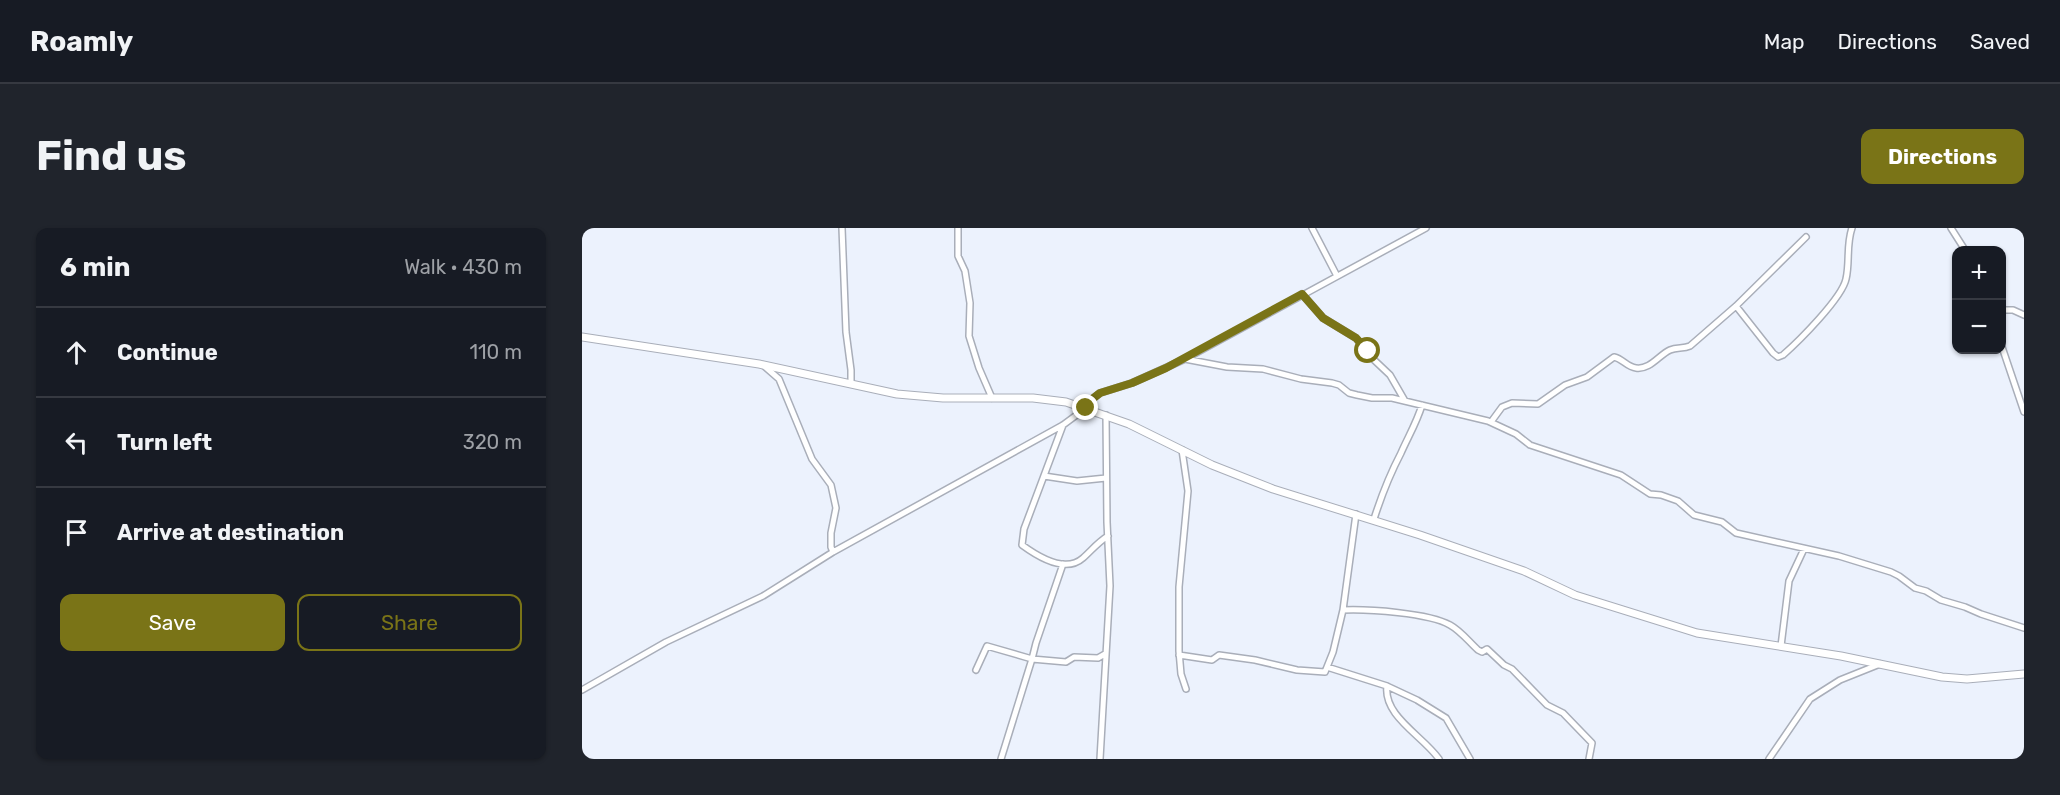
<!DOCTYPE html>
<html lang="en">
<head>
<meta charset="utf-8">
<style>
	body { margin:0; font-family:Rubik,sans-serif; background:#20242c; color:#f1f3f6 }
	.controls { position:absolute; right:18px; top:18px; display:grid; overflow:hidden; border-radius:12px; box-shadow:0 2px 4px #0004 }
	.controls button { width:54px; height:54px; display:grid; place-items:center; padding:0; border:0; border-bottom:2px solid #363941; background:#171b24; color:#f1f3f6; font:30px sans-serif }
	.stop { position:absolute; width:18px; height:18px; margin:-14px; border:4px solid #7a7417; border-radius:50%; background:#fff }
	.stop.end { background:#7a7417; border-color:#fff; box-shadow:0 2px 6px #0008 }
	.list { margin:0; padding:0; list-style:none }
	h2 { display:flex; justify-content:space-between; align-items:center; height:78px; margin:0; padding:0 24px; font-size:26px }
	h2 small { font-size:20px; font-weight:400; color:#9ea1a6 }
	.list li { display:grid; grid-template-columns:39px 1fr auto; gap:18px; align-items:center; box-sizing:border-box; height:90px; padding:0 24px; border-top:2px solid #363941 }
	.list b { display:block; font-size:22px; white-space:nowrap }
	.list em { font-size:20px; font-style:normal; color:#9ea1a6 }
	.actions { display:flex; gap:12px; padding:18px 24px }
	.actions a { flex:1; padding:14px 0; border:2px solid #7a7417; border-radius:12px; text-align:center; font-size:21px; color:#7a7417 }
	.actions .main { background:#7a7417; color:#fff }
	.icon { flex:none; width:33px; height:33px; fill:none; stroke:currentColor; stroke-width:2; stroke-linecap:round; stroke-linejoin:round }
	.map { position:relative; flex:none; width:1442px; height:531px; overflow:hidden; border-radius:12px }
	header { display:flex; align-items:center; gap:36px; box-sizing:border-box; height:84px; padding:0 30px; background:#171b24; border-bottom:2px solid #363941 }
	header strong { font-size:28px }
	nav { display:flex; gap:33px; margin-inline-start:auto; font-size:21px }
	.intro { display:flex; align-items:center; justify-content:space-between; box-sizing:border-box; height:144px; padding:0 36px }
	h1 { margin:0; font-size:42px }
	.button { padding:15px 27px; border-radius:12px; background:#7a7417; color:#fff; font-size:21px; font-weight:700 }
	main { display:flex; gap:36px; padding:0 36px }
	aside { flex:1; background:#171b24; border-radius:12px; box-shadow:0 2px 4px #0004 }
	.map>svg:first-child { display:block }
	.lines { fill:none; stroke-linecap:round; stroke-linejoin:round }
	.minor-casing { stroke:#a9aeb9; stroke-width:8 }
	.tertiary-casing { stroke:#a9aeb9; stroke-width:9 }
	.minor { stroke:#fff; stroke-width:5 }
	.tertiary { stroke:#fff; stroke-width:7 }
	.route { stroke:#7a7417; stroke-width:8 }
</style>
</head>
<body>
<header>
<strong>Roamly</strong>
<nav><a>Map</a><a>Directions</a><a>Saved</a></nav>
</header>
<div class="intro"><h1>Find us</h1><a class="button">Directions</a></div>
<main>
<aside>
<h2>6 min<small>Walk · 430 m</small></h2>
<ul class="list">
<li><svg class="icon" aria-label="ahead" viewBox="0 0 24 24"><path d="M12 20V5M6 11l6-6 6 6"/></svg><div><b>Continue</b></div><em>110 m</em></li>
<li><svg class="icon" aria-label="left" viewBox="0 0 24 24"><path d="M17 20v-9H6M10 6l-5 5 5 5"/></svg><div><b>Turn left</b></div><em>320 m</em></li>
<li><svg class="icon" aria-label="arrive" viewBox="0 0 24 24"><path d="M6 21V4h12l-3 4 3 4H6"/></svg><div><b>Arrive at destination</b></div></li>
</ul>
<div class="actions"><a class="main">Save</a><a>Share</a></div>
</aside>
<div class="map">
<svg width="1442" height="531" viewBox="0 0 1442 531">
	<rect width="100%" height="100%" fill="#ecf2fd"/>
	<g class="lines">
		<defs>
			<path id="minor" d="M260,0L264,104L269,142V156
				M376,0V28L383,43L388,75L387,108L397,140L410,170
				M730,0L755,48
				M1369,0L1383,22
				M720,66L741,90L774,110L790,130L808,147L823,173
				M1154,78L1191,125L1196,129L1201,127C1217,113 1260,70 1264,51C1268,34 1264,17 1270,0
				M1420,82H1431L1442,87
				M1420,119L1442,184
				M603,131L645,139L681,141L719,151L750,155L757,157L767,165L775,167L790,170H810L906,193L934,206L948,217L1039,247L1068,266L1079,267L1096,273L1112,287L1140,294L1154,305L1257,328L1309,344L1317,348L1333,360L1344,363L1359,372L1383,379L1399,386L1442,400
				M181,137L197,151L230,231L249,257L254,280L249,305V319L251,324
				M909,194L920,179L930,175L956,176L983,157L1005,149L1032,129C1041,131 1045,139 1054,140C1068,142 1077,127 1088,122C1095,119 1101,121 1108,118L1154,78L1224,9
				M481,197L442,301L440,317C455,328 483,346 501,330C509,323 516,314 526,308
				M600,222L606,263L597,359V423L599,446L604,461
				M462,248L495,253L524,250
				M792,291C799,269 808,246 819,225C826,209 835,194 840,177
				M761,382C786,381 847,385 868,397C879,403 887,414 896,422L900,424L905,421L922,437L930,441L965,477L981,485L1010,515L1007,531
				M1199,418L1207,353L1222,321
				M597,427L630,432L637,427L673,432L715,442L743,444L751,424L761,382L774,286
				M745,439L805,458L835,472L864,490L888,531
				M394,442L405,418L450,431L454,415L481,336
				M805,458C801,488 841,508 857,531
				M0,462L84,414L181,368L251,324L481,197L504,180L509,172L518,165L550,155L603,131L844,0
				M419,531L450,431L484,434L492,429L516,430L523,426
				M518,531L528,358L525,294L524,187
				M1187,531L1228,471L1258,452L1298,436"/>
			<path id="tertiary" d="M0,109L177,136L315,166L361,170H451L484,174L547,196L630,237L691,261L838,307L942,343L993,367L1115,405L1259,428L1360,449L1385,451L1442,446"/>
		</defs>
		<use href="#minor" class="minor-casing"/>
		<use href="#tertiary" class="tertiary-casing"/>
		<use href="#minor" class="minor"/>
		<use href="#tertiary" class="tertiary"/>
	</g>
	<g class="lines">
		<path class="route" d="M504,180L509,172L518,165L550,155L584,140L720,66L741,90L774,110L786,123"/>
	</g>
</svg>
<div class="controls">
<button>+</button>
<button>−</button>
</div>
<div class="stop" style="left:786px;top:123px"></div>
<div class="stop end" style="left:504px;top:180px"></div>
</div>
</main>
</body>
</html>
